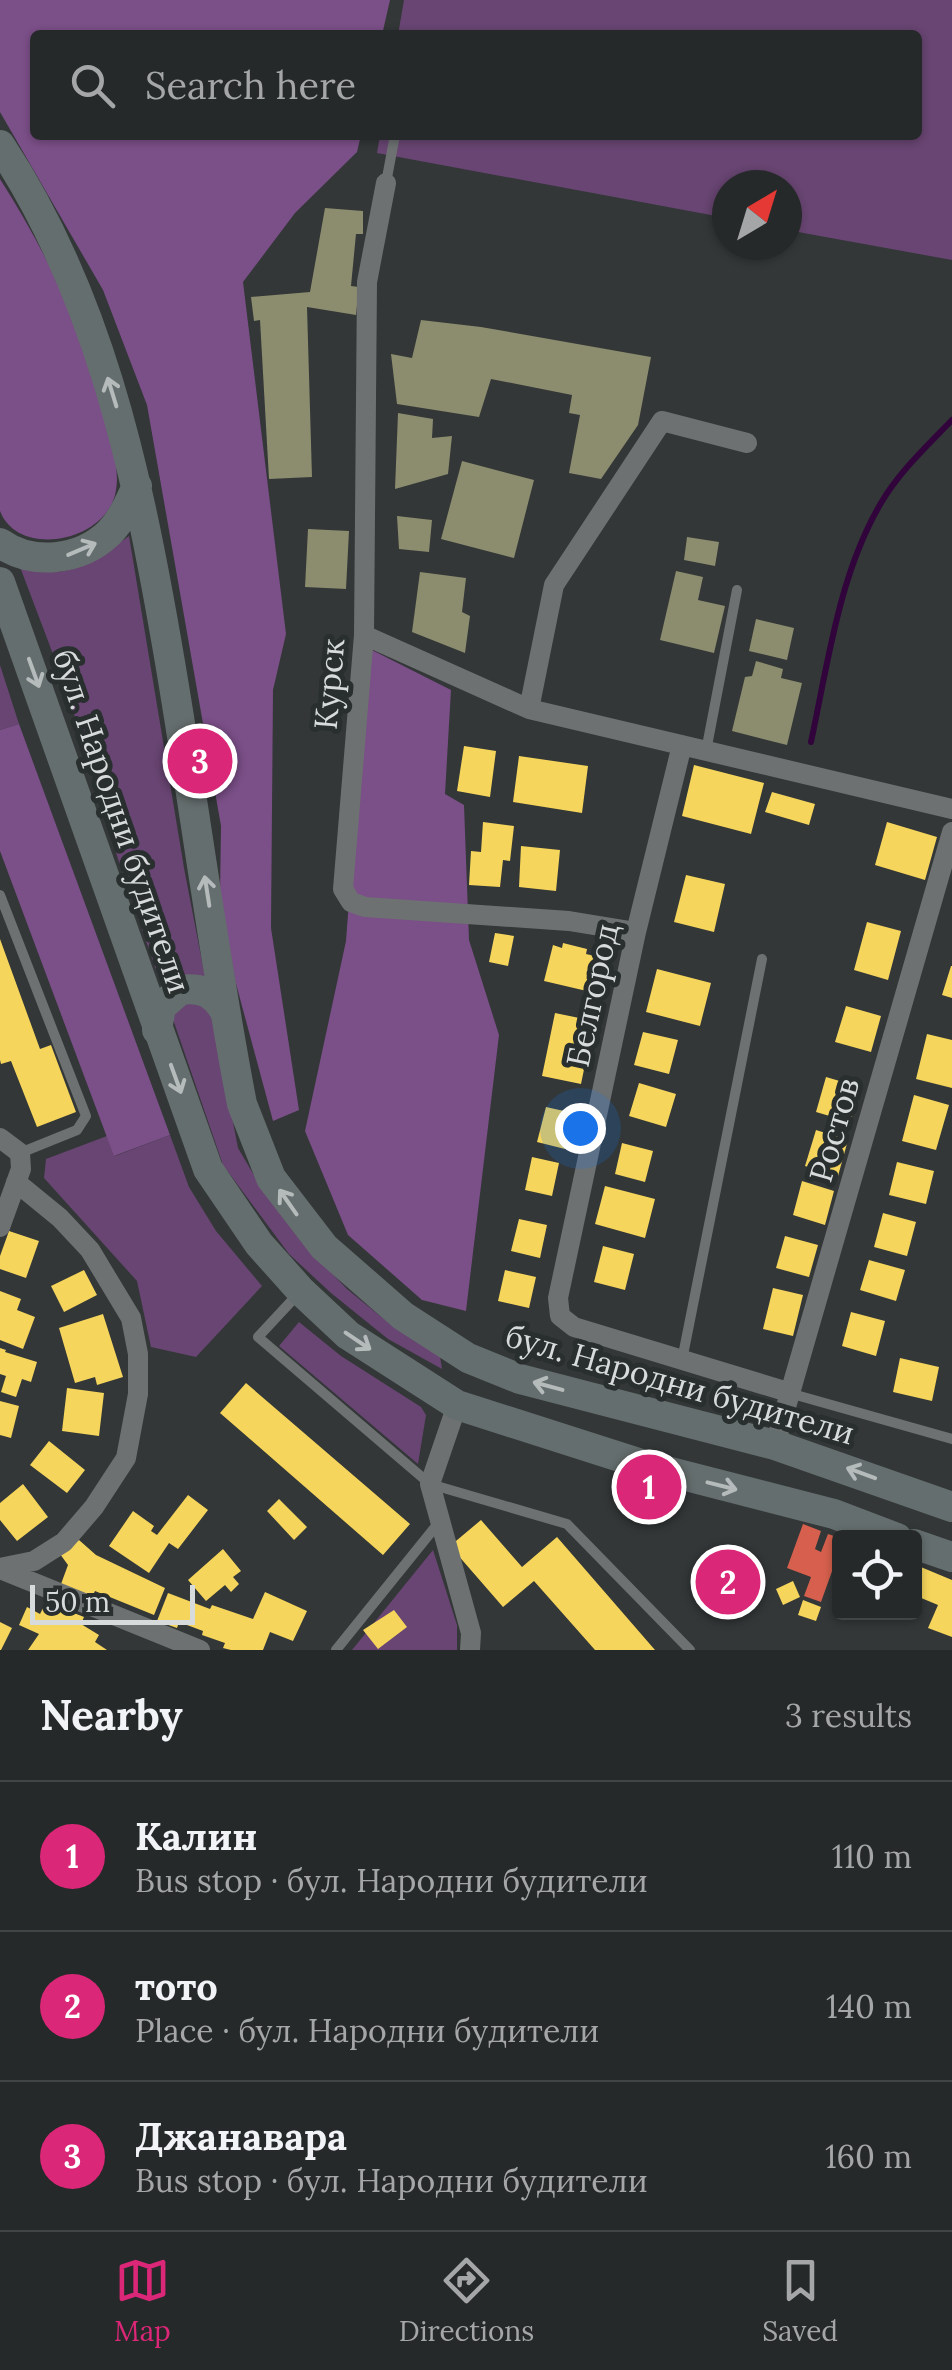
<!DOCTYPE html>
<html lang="en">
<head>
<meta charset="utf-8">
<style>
	body { margin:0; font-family:Lora,serif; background:#323535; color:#f1f3f6 }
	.controls { position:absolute; right:30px; bottom:30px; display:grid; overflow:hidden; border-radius:10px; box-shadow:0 2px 8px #0004 }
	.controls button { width:90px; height:90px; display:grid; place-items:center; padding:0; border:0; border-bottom:2px solid #424546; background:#262929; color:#f1f3f6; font:50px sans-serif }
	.compass { position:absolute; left:712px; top:170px; width:90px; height:90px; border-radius:50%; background:#262929; box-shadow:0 2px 8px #0004; rotate:38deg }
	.scale { position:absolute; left:30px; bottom:25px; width:165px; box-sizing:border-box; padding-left:10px; border:5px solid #d7dbdb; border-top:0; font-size:28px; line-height:35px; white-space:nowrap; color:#d7dbdb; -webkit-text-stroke:8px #282f2e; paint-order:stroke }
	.you { position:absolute; left:580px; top:1128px; width:35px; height:35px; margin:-25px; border:8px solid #fff; border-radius:50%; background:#1a73e8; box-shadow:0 0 0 15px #1a73e833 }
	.badge { display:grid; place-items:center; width:65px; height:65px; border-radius:50%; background:#db2777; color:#fff; font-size:32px; font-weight:700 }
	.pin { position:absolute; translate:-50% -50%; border:5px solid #fff; box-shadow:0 2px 10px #0006 }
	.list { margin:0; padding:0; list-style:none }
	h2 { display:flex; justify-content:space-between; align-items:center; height:130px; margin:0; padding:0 40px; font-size:42px }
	h2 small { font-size:32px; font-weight:400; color:#a4a6a8 }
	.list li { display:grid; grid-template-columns:65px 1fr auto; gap:30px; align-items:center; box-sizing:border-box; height:150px; padding:0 40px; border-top:2px solid #424546 }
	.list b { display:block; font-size:38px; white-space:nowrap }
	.list p { margin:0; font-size:32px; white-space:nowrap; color:#a4a6a8 }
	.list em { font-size:32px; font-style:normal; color:#a4a6a8 }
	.icon { flex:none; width:55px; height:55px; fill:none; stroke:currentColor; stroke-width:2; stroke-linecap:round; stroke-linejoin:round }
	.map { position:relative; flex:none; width:952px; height:1650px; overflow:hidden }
	.search { position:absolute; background:#262929; box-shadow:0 2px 8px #0004; left:30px; right:30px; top:30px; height:110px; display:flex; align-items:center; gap:25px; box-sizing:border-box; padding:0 35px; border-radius:10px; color:#a4a6a8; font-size:38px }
	.sheet { height:580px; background:#262929 }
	nav { display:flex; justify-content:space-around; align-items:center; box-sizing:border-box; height:140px; border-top:2px solid #424546; background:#262929; font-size:28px; color:#a4a6a8 }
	nav a { display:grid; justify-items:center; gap:5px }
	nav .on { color:#db2777 }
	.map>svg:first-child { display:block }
	.green { fill:#684572 }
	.forest { fill:#7b4f88 }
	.homes { fill:#f6d55c }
	.shops { fill:#d6604d }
	.industry { fill:#8c8c6e }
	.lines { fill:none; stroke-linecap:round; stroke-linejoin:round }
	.stream { stroke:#31053c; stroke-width:6 }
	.service { stroke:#6e7171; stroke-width:10 }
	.minor { stroke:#6e7171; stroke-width:20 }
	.primary { stroke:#656e6e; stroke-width:30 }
	.oneway { stroke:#b5baba }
	.labels { text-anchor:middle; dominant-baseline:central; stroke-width:10; stroke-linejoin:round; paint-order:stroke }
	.street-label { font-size:32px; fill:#d7dbdb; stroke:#282f2e }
</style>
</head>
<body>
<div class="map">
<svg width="952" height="1650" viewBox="0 0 952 1650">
	<rect width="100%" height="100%" fill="#333737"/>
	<path class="green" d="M404,0H952V260L787,230V185H727V218L377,153L380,135H917V35H398Z
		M129,536L184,868L238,1148L264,1192L301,1241L347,1289L390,1324L440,1356L442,1369L388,1339L331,1293L289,1254L223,1165L118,859L67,691L20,567C69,581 89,564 129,536Z
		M0,665L19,724L0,730Z
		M170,1135L189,1187L216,1231L262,1286L196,1357L151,1347L137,1281L44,1178L46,1159L107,1136L115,1156Z
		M299,1322L341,1356L421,1407L426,1415L418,1464L279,1346Z
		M433,1550L457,1625V1650H352Z"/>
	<path class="forest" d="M0,0H390L382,35H35V135H361L357,152L295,213L243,282L286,634L273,690L271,928L299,1110L273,1121L235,980L220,893L221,826L147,405L103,290L0,112Z
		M0,179C49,256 93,347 111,438C114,455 119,473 116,490C109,541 19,560 0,511Z
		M368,648L451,690L445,794L464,805L469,940L499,1035L466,1311L422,1300L348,1235L305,1131L346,941Z
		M19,724L170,1135L114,1156L0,851V730Z"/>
	<path class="homes" d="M464,746L496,751L490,797L457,791Z
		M519,756L588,766L582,813L513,802Z
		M694,765L764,783L751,834L682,816Z
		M772,792L815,804L809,825L765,812Z
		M483,822L514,826L510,861L503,860L500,887L469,885L471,851L481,852Z
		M887,822L937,837L925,880L875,865Z
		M521,846L560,850L556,891L519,887Z
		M686,875L725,884L714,932L674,922Z
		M867,922L901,931L888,980L854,970Z
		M495,933L514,936L508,966L489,962Z
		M0,939L40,1049L51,1045L76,1112L37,1127L11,1061L1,1064L0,1060Z
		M563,943L587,949L586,954L599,957L591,992L544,981L553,945L562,948Z
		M951,966H952V998L942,995Z
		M657,969L711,983L700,1026L646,1012Z
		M846,1006L881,1016L871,1052L835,1042Z
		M555,1013L594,1021L581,1084L542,1076Z
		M643,1032L678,1040L669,1074L634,1065Z
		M927,1034L952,1040V1088L916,1079Z
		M826,1077L860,1087L850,1122L816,1112Z
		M639,1083L676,1094L666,1127L629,1116Z
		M914,1095L949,1105L936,1150L902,1141Z
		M546,1107L573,1113L565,1149L537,1142Z
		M816,1130L848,1140L838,1176L805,1166Z
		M622,1143L653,1151L645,1182L615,1174Z
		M532,1157L559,1163L552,1196L525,1190Z
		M897,1162L934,1171L926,1204L889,1195Z
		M802,1181L834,1191L825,1225L793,1215Z
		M605,1186L655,1199L645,1238L595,1224Z
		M883,1213L916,1222L907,1256L874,1247Z
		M519,1219L547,1225L540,1258L511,1251Z
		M9,1231L39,1241L26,1278L0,1269V1256Z
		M785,1236L818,1245L809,1277L776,1268Z
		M603,1246L634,1254L625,1290L594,1282Z
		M869,1260L905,1270L896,1301L860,1290Z
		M84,1270L97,1295L64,1312L51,1286Z
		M505,1270L536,1277L529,1308L498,1301Z
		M773,1288L803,1295L793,1336L763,1329Z
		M0,1291L21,1299L17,1310L35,1317L23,1349L0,1340Z
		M851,1312L885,1321L876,1356L842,1346Z
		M103,1314L123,1377L97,1385L95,1377L75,1383L59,1328Z
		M0,1348L6,1350L5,1352L37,1362L31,1382L22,1379L16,1397L1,1392L6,1376L0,1374Z
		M900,1358L939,1367L932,1401L893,1392Z
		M246,1383L410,1524L383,1555L220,1413Z
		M67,1388L104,1393L99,1436L62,1431Z
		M0,1401L19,1406L11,1438L0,1435Z
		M49,1441L85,1470L67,1493L30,1465Z
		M23,1484L48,1517L17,1541L0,1520V1503Z
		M188,1495L208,1510L178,1549L169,1543L149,1573L109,1546L133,1511L154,1526L151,1531L157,1535Z
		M279,1499L307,1527L294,1540L267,1511Z
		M481,1520L522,1567L557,1537L655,1650H595L534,1581L503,1607L450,1546Z
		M79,1540L96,1555L165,1588L154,1615L95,1591L92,1597L61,1584L68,1565L60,1554Z
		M223,1549L241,1571L233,1577L239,1584L231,1592L225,1585L206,1601L188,1580Z
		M916,1565L952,1580V1637L928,1628L938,1605L914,1595Z
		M727,1571L739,1582L730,1592L718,1582Z
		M793,1581L800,1597L783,1605L776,1589Z
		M265,1592L307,1611L293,1641L270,1632L263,1650H231L223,1648L225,1643L202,1635L203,1631L179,1622L177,1628L157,1621L168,1593L210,1609L212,1605L253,1619Z
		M803,1600L821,1607L816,1621L798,1615Z
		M46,1602L84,1617L81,1624L99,1635L95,1642L107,1650H28L39,1634L19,1625L27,1607L40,1614Z
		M394,1610L407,1627L378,1649L363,1630Z
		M0,1622L12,1628L1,1650H0Z"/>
	<path class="shops" d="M803,1524L821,1531L815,1549L821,1552L828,1534L840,1538V1549L821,1602L804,1596L811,1577L787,1568Z"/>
	<path class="industry" d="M325,208L363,211V234H356L351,286L359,287L356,315L307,307L312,477L269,479L260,320L254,321L251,297L310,292Z
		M421,320L481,327L651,357L638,425L601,479L569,473L580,415L569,413L572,395L491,379L479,417L397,404L391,354L412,358Z
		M398,413L433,419L432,438L452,436L448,474L395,489Z
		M462,461L534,480L514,558L441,539Z
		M397,516L432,520L429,552L399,549Z
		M308,529L349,531L346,589L305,587Z
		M687,537L719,542L715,566L684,560Z
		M676,571L703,577L698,600L725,606L714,653L660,640Z
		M420,572L466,578L462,612L470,616L465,653L412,632Z
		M756,619L794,628L787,660L749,651Z
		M756,661L783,669L781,678L802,683L787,745L732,731L745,677L752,676Z"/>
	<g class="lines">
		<path class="stream" d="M811,742C828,663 839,574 881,503C899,472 927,446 952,420"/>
		<path class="service" d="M386,183L395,135
			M706,751L737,590
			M0,895L86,1116L77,1130L20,1153
			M298,1294L258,1337L430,1484L567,1524L690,1650
			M682,1360L762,959
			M789,1393L952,1439
			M336,1650L440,1521"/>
		<path class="minor" d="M386,183L367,282L364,635L343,889L351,902L365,907L569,921L636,932
			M364,635L529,709L952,809
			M529,709L554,585L662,421L747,443
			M682,745L636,932L558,1298L560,1316L574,1327L788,1392
			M0,1138L20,1153L21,1169L0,1227
			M457,1405L430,1484L471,1633L470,1650
			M775,1445L952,832
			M0,1568L34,1561L64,1542L94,1507L126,1458L138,1394V1354L131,1318L90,1250L60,1218L16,1182
			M0,1569L200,1650"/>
		<path class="primary" d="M0,145C98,293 136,467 166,639C193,793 212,949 242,1104L271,1178L324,1247L403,1316L468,1358L520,1379L775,1445L952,1507
			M0,543C32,566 80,561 109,533C122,520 129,503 137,486
			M0,582L208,1169L259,1244L301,1291L348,1335L457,1405L651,1467L834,1514L897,1538
			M157,1030L161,1007L180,990C200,987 213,992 224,1010
			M914,1544L952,1557"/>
	</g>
	<defs><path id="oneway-shaft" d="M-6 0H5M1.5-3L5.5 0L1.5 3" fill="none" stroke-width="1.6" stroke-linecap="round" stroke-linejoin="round" transform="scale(2.5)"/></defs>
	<g class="oneway">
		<use href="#oneway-shaft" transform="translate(112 392) rotate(-107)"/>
		<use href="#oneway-shaft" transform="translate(82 549) rotate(-23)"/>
		<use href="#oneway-shaft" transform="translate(34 673) rotate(70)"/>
		<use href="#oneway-shaft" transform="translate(207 891) rotate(-99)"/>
		<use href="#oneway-shaft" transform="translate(176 1079) rotate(70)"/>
		<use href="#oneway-shaft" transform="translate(288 1202) rotate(-125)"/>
		<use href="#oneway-shaft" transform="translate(358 1341) rotate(34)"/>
		<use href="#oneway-shaft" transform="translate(548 1386) rotate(-165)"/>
		<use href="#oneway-shaft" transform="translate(861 1473) rotate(-160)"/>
		<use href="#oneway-shaft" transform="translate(722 1486) rotate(14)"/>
	</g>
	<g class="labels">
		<g class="street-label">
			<text transform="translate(329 684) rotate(-85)">Курск</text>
			<text transform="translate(122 821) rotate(71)">бул. Народни будители</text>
			<text transform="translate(592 995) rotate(-78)">Белгород</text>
			<text transform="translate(834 1130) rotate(-74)">Ростов</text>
			<text transform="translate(680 1384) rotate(16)">бул. Народни будители</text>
		</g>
	</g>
</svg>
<div class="controls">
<button><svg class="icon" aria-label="locate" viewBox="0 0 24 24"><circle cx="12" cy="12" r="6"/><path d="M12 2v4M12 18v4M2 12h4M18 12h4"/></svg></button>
</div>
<svg class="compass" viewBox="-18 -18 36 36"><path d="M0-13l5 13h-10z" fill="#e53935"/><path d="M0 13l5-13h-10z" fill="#a4a6a8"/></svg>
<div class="scale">50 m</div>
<div class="you"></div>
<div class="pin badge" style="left:649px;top:1487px">1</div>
<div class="pin badge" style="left:728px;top:1582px">2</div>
<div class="pin badge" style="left:200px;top:761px">3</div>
<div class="search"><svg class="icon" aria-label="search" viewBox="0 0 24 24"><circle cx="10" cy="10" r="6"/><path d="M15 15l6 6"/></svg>Search here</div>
</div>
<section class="sheet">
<h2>Nearby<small>3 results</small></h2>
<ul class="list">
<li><span class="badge">1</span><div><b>Калин</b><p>Bus stop · бул. Народни будители</p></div><em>110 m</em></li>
<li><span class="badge">2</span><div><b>тото</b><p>Place · бул. Народни будители</p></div><em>140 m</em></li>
<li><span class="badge">3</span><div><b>Джанавара</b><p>Bus stop · бул. Народни будители</p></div><em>160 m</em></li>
</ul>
</section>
<nav>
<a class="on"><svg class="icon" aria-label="map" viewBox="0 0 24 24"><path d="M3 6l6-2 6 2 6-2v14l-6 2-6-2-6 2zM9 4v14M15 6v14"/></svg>Map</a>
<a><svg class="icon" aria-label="directions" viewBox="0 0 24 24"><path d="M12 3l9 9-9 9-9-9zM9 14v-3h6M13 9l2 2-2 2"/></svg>Directions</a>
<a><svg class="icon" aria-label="saved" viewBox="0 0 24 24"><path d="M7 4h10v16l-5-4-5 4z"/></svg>Saved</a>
</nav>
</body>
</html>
